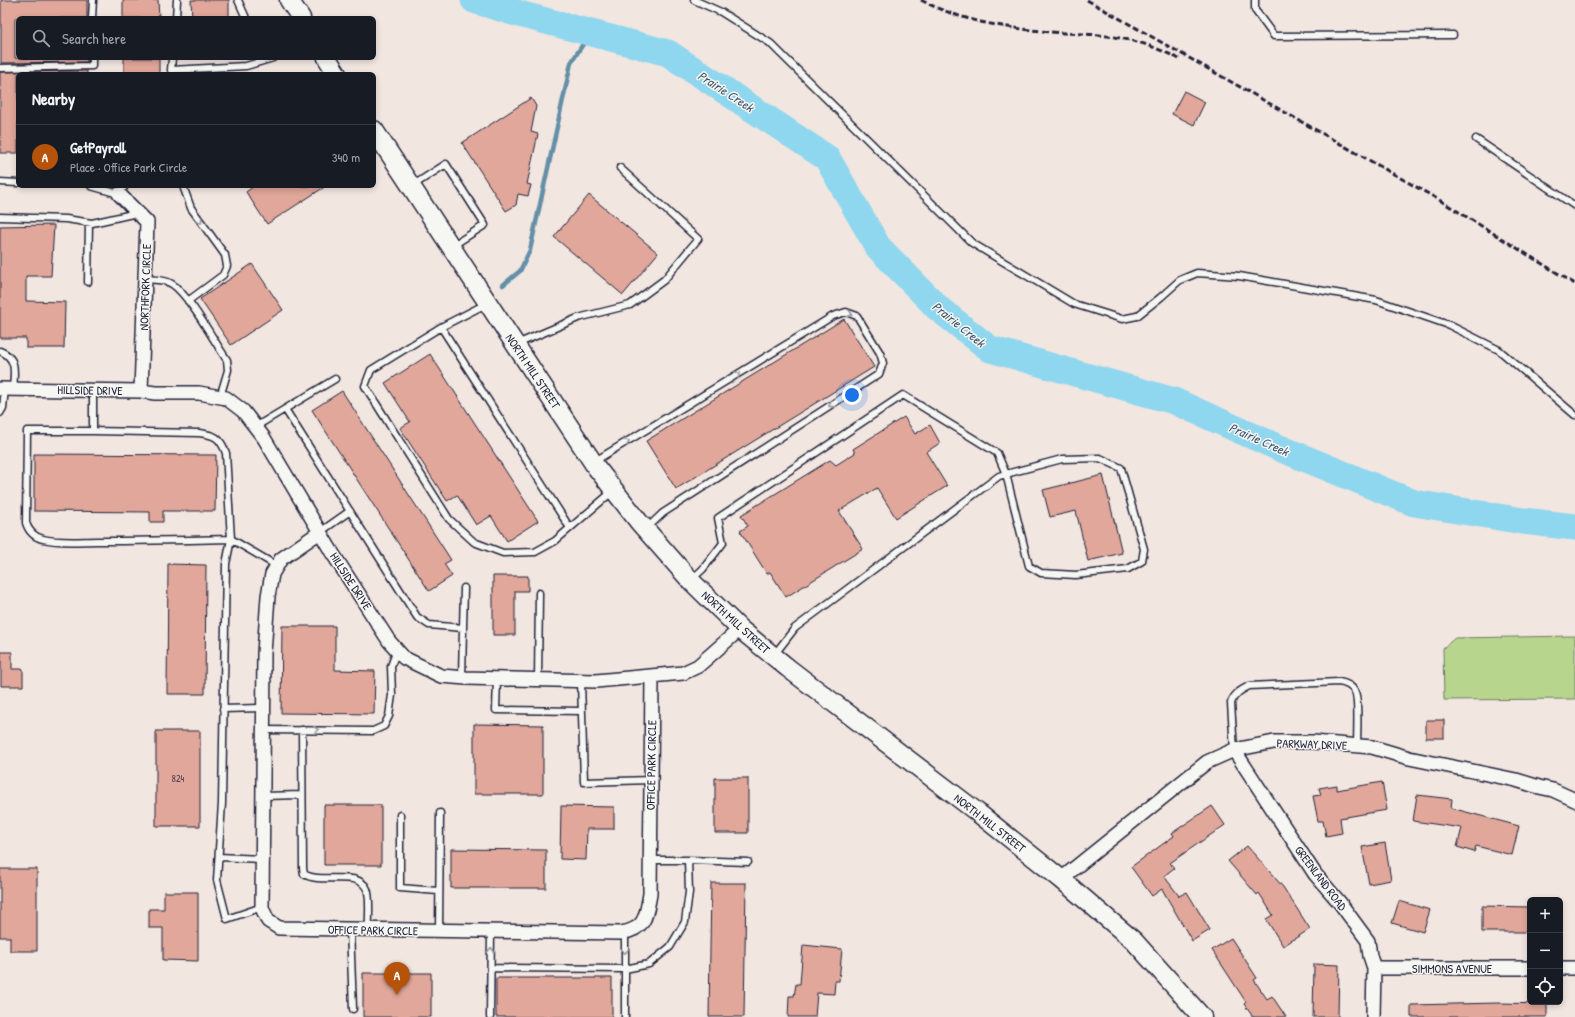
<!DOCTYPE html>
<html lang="en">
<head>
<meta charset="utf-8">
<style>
	body { margin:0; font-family:"Patrick Hand",sans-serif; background:#20242c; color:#f1f3f6 }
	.controls { position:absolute; right:12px; bottom:12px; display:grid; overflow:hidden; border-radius:6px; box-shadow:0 2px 6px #0003 }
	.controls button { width:36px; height:36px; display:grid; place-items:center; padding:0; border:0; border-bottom:1px solid #363941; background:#171b24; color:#f1f3f6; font:20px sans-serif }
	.you { position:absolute; left:852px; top:395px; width:14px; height:14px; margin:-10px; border:3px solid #fff; border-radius:50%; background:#1a73e8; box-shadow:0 0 0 6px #1a73e833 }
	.badge { display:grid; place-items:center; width:26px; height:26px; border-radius:50%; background:#b45309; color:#fff; font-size:13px; font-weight:700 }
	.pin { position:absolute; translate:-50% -33px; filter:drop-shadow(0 1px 2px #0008) }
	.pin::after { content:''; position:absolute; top:21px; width:14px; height:12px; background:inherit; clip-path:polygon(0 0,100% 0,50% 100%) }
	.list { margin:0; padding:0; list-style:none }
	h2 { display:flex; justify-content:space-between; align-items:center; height:52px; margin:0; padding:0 16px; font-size:17px }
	h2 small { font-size:13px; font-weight:400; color:#9ea1a6 }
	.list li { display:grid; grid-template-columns:26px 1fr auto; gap:12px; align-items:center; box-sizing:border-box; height:64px; padding:0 16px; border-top:1px solid #363941 }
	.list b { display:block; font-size:15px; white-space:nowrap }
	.list p { margin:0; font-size:13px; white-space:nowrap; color:#9ea1a6 }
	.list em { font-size:13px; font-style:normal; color:#9ea1a6 }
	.icon { flex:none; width:22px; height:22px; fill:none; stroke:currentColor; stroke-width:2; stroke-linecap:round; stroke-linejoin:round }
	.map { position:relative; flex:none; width:1575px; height:1017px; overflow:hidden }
	.search { position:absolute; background:#171b24; box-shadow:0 2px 6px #0003; left:16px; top:16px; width:360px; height:44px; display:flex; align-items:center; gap:10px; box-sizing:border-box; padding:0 14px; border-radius:6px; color:#9ea1a6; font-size:15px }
	.panel { position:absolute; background:#171b24; box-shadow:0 2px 6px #0003; left:16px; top:72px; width:360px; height:116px; border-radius:6px }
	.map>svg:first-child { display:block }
	.green { fill:#b8d58d; stroke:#6d7c64 }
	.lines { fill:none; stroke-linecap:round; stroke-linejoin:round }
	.stream { stroke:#638fa7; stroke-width:4.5 }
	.river { stroke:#8ed7ef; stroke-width:27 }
	.building { fill:#e0a79a; stroke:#22223b }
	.service-casing { stroke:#22223b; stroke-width:9 }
	.minor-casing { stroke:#22223b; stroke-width:16 }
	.secondary-casing { stroke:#22223b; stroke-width:21 }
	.service { stroke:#f6f6f2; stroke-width:6 }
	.minor { stroke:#f6f6f2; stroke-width:13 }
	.secondary { stroke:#f6f6f2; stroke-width:18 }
	.rail { stroke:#22223b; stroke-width:3; stroke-dasharray:6 3; stroke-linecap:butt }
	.oneway { stroke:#9797a0 }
	.labels { text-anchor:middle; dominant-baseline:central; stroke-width:3; stroke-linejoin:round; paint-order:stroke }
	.number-label { font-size:10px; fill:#524353 }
	.street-label { font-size:12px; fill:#22223b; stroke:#f6f6f2 }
	.water-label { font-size:13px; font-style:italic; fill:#425871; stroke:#f6f6f2 }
</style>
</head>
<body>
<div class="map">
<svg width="1575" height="1017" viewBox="0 0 1575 1017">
	<rect width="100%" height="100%" fill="#f2e6e0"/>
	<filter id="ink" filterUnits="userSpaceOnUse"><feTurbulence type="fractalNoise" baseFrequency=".025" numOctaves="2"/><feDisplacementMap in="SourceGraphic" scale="8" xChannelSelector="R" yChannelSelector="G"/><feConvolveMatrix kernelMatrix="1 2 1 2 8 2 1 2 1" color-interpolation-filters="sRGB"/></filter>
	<g filter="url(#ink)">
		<path class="green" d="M1575,636V699L1444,700L1443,648L1455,638Z"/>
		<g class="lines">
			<path class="stream" d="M503,285L520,271L530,250L571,63L590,33"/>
			<path class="river" d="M474,0L523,15L668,53L827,158L878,247L939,309L990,349L1174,401L1277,447L1414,503L1523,521L1575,527"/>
		</g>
		<path class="building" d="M1,0H87V18H15V58H87V62L1,63Z
			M123,0H158L159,18H123Z
			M191,0H229V18H192Z
			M124,58H159V74H124Z
			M87,71V74H18V153H0V72Z
			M1184,91L1205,102L1194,125L1172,114Z
			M531,98L536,106L531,132L538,134L527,184L531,185L528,196L518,194L516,205L506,211L462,143Z
			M254,186H326L267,224L246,192Z
			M589,195L658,253L623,295L554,237Z
			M54,225L51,276H26V301L65,302L64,348H26V338H0V226Z
			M252,264L283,310L231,345L200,299Z
			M844,319L874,367L676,489L646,441Z
			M430,354L538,521L507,541L491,516L476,525L457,495L447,501L400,428L410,422L385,383Z
			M342,391L451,560L444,564L452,576L429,591L312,410Z
			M904,417L915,434L930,425L940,443L926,452L947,486L896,518L877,488L839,511L863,549L786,597L770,572L767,574L740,531L748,526L741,515L830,460L836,465L855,453L853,449Z
			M34,454L216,455L215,511H163V522H150V512L34,511Z
			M1103,475L1122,553L1088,561L1076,511L1050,517L1043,490Z
			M168,564L206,565L205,694H167Z
			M493,576H528V591H515V635H493Z
			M282,626H335V670L375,671L374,714L281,713Z
			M1,652H12V669H23V686H1Z
			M1426,720H1444V738H1426Z
			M474,724L543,725V794H474Z
			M156,731H200V826H156Z
			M715,778H748V833H715Z
			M1382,782L1387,810L1340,818L1342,833L1326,836L1323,821H1318L1313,796L1321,795L1319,788L1337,785V790Z
			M1417,795L1452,799L1451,808L1519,826L1512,855L1476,846L1474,852L1457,847L1462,828L1413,821Z
			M324,805H381V865H324Z
			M561,806L614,807V829H587L586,860L560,859Z
			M1212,806L1225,825L1170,863L1174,868L1164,876L1179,896L1187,892L1210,930L1192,941L1162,889L1152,896L1131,867L1174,836L1172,833Z
			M1385,843L1391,880L1369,884L1362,847Z
			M1247,846L1283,887L1310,929L1283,946L1266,919L1273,915L1259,893L1257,895L1228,861Z
			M451,849L546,850V888H451Z
			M0,869H37V951H10V937H0Z
			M711,883H746L744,1017H709Z
			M164,892H198V961L163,960V928H149V909H164Z
			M1399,901L1430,910L1423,932L1392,923Z
			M1482,906L1530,907V932H1482Z
			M1231,938L1257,978L1254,980L1267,999L1272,996L1286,1017H1253L1244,1004L1246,1002L1212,950Z
			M803,945L842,949L839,981H835L834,994L817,993L815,1017H788L789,996H794L796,984H800Z
			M1314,964L1339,965L1338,1017H1313Z
			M363,973H431V1017H363Z
			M496,978H612V1017H496Z
			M1498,1003L1547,1004V1017H1411V1005Z"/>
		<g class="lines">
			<defs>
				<path id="service" d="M238,0L246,18
					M694,0L721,12L770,43L972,243L1074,304L1122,319L1137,316L1161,297L1180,280L1197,273L1239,276L1376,300L1449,325L1499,350L1575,415
					M1255,0V10L1274,36L1453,35
					M92,18L93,0
					M176,18L177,0
					M172,58L171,70L246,66L273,58
					M0,68L92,66V58
					M1476,139L1575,206
					M0,182L18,183
					M91,186L119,194L125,186
					M183,186L191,208L225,255L227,266L223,275L188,301
					M412,186L446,164L485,225L452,246
					M0,217L66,219L92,223L137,213
					M145,279C154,280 164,279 172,284C189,295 214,341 227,360L228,370L220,397
					M88,282L89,223
					M486,304L441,327L371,370L365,386L449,519L474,542L503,553L535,552L555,541L613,491
					M441,327L570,528
					M517,344L578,318L630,305L664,280L698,239L620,168
					M0,351C18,358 14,373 13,389
					M93,390V431L199,433C215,435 220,437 226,453L231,539L277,566
					M285,409L417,617L429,625L463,628L462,678
					M0,413L3,408L5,389
					M255,427L335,379
					M93,431H27L26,523C29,532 34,537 43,539C58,543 81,541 97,541C142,541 187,540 231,539L226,564L222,803L217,880L227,919L262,907
					M595,461L833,316L846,312L857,316L880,353L883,363L879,374L663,513L646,529
					M320,532L350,511
					M692,579L703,569L723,543L718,518L903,395L997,453L1006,474L1029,566L1041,573L1076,575L1128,569L1142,561L1144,549L1121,468L1100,458L1062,459L1006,474L999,476L795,628L774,655
					M463,628L464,588
					M497,679L496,710L582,711
					M538,680L539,593
					M581,681L584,782L651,780
					M223,709L263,708
					M263,730L373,731L384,726L389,716L392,695L391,666L397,650
					M302,730L303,868L304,874C321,885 358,869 367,889C371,898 368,919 369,929
					M1234,750L1231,703C1234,694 1241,690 1249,686L1339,682C1345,683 1352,686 1355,692C1359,700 1357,734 1357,746
					M263,796L302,795
					M400,815V888L438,891
					M219,857L262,859
					M688,860L748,862
					M350,929L353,1009
					M439,931L440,813
					M491,968L625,969V932
					M490,1017L491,931
					M625,1017V969L649,964L670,947L685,922L689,892L688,860H650"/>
				<path id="minor" d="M119,194L147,222L141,391
					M0,389L141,391L155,393H199L226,398L243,411L264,438L333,554L389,641L404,658L441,676L466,678L596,681L683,673L698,666L740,629
					M320,532L281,559L272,574L268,596L264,653L262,908L268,921L279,928L621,933C646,929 646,916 650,894L652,676
					M1234,750L1315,874L1340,903L1368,941L1370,956L1374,968L1373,1017
					M1061,879L1207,762L1234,750L1274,742H1313L1372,747L1409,758L1516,780L1539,787L1553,790L1575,800
					M1374,968H1530
					M1560,968H1575"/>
				<path id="secondary" d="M289,0L301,18
					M327,58L337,74
					M374,130L596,467L639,522L690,580L740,629L788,668L977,812L1061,879L1134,941L1202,1017"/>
			</defs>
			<use href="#service" class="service-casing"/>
			<use href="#minor" class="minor-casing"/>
			<use href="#secondary" class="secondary-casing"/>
			<use href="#service" class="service"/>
			<use href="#minor" class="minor"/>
			<use href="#secondary" class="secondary"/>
			<path class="rail" d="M921,0C966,24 1014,29 1064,33C1087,34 1111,35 1133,41C1150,45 1166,52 1181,60
				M1087,0L1441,201L1575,284"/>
		</g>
		<defs><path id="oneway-chevron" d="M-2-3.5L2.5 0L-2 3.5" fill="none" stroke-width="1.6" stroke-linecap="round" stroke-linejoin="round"/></defs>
		<g class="oneway">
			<use href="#oneway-chevron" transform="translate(200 221) rotate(54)"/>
			<use href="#oneway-chevron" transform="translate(850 314) rotate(16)"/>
			<use href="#oneway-chevron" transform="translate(738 374) rotate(-31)"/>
			<use href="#oneway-chevron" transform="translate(831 405) rotate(147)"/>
			<use href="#oneway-chevron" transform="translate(627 442) rotate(-31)"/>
			<use href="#oneway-chevron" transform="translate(316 730)"/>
			<use href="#oneway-chevron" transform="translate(491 950) rotate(-90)"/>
			<use href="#oneway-chevron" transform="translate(625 951) rotate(90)"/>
		</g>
	</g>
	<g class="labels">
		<g class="number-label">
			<text x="178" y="778">824</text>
		</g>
		<g class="street-label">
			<text transform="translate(145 287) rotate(-88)">NORTHFORK CIRCLE</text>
			<text transform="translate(533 371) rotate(56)">NORTH MILL STREET</text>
			<text transform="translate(90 390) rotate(1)">HILLSIDE DRIVE</text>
			<text transform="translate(351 581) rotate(57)">HILLSIDE DRIVE</text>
			<text transform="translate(736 622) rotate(42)">NORTH MILL STREET</text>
			<text transform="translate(1312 744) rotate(2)">PARKWAY DRIVE</text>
			<text transform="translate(651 765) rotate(-89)">OFFICE PARK CIRCLE</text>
			<text transform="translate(990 823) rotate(38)">NORTH MILL STREET</text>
			<text transform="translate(1321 878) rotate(53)">GREENLAND ROAD</text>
			<text transform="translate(373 930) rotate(1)">OFFICE PARK CIRCLE</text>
			<text x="1452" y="968">SIMMONS AVENUE</text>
		</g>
		<g class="water-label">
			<text transform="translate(726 91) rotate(33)">Prairie Creek</text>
			<text transform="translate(959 324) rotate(39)">Prairie Creek</text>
			<text transform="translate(1259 439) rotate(24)">Prairie Creek</text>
		</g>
	</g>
</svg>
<div class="controls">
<button>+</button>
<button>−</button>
<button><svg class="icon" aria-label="locate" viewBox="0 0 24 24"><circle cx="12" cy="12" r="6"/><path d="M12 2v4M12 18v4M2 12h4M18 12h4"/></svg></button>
</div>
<div class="you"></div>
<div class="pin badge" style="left:397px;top:995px">A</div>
<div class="search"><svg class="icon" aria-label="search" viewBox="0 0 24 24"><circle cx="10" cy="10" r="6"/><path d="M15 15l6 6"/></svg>Search here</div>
<section class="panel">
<h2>Nearby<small></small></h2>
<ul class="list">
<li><span class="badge">A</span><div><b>GetPayroll</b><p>Place · Office Park Circle</p></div><em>340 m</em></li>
</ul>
</section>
</div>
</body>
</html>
